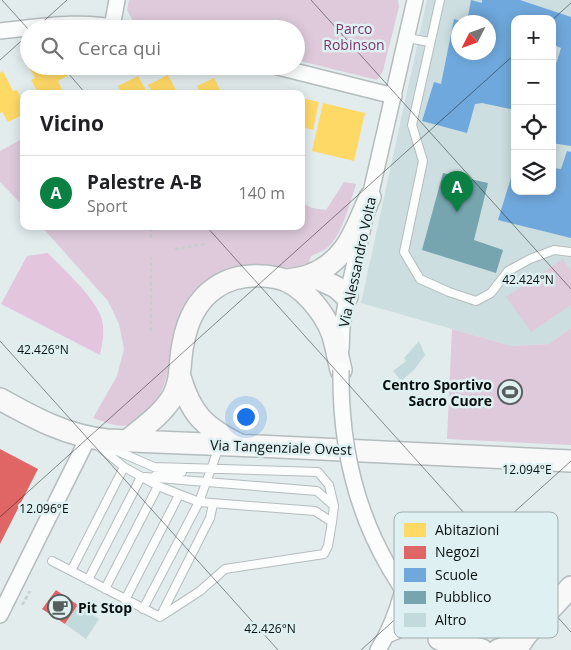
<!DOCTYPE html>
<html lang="it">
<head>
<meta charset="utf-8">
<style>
	body { margin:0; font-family:"Open Sans",sans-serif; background:#f2f2f2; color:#202124 }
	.controls { position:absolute; right:15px; top:15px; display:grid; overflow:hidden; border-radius:10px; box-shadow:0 2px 12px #0003 }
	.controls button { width:45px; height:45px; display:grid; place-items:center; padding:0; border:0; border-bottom:1px solid #e0e0e0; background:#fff; color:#202124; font:25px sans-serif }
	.compass { position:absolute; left:451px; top:15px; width:45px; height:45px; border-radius:50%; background:#fff; box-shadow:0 2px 12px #0003; rotate:228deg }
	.you { position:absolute; left:245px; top:416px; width:18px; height:18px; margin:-12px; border:4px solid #fff; border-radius:50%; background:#1a73e8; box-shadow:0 0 0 8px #1a73e833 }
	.badge { display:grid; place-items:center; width:32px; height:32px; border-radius:50%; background:#0b8043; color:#fff; font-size:16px; font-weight:700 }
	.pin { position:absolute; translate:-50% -41px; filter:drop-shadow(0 1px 2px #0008) }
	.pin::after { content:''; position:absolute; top:26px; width:18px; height:15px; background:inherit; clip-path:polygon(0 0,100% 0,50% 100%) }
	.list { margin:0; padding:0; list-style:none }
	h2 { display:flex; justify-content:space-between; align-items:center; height:65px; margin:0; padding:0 20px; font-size:21px }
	h2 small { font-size:16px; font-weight:400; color:#757577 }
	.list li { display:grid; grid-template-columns:32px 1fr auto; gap:15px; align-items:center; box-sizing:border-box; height:75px; padding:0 20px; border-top:1px solid #e0e0e0 }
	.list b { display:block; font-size:19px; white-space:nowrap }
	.list p { margin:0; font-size:16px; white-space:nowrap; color:#757577 }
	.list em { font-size:16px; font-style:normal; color:#757577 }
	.icon { flex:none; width:28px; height:28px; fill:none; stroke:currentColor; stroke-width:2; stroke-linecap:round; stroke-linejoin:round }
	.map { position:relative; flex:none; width:571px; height:650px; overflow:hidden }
	.search { position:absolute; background:#fff; box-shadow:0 2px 12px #0003; left:20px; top:20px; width:285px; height:55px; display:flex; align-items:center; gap:12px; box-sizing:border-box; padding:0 18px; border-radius:28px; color:#757577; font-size:19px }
	.panel { position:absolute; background:#fff; box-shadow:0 2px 12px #0003; left:20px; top:90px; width:285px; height:140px; border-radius:10px }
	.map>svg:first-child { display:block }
	.built { fill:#ccdedf; fill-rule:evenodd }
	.green { fill:#decadb }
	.forest { fill:#e4c5de }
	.homes { fill:#ffd966 }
	.shops { fill:#e06666 }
	.schools { fill:#6fa8dc }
	.public { fill:#76a5af }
	.building { fill:#c2dadc }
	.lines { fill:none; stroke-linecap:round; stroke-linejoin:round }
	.service-casing { stroke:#b5bcbd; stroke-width:10 }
	.minor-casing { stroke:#b5bcbd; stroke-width:18 }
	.secondary-casing { stroke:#b5bcbd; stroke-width:24 }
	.path { stroke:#cacdcd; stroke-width:2.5; stroke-dasharray:4 2.5; stroke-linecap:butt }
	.service { stroke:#fbfcfc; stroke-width:8 }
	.minor { stroke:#fbfcfc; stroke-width:15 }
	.secondary { stroke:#f8f8f9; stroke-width:21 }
	.minor-bridge-casing { stroke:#b5bcbd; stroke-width:18; stroke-linecap:butt }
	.minor-bridge { stroke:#fbfcfc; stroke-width:15 }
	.ticks { fill:none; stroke:#0a1010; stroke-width:1; stroke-opacity:0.45 }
	.labels { text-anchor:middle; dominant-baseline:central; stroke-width:5; stroke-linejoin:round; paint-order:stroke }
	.park-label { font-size:14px; fill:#7d336b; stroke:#def0f1 }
	.street-label { font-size:14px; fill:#0a1010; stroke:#def0f1 }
	.poi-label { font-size:14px; font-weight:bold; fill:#0a1010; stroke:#def0f1; text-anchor:end }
	.key { fill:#def0f1; stroke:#9eadae; stroke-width:1 }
	.key-label { font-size:14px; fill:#0a1010 }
	.ticks-label { font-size:12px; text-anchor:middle; fill:#0a1010; stroke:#def0f1; stroke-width:5; stroke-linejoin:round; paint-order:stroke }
</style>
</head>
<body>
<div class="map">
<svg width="571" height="650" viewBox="0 0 571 650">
	<rect width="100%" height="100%" fill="#e2eced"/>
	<path class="built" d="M427,0H571V328L549,344L512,346L361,303ZM515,19H552V191H515ZM458,22H488V52H458Z"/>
	<path class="green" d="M129,0H398L399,7L383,71L377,80L296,60V29H167L133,21L127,10Z
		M24,138V207L0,182V151Z
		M344,182L356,184C351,200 343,231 331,244C326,250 318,253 311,256L308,266C279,269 228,266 203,283C192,290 183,304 179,317C169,350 172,395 141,418C135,422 130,425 123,426C114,426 102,421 93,418L117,376L124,349L119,324L108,301L41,226H301V202L312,208L326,210Z
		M563,259L571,271V305L531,332L506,297Z
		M571,328V445L447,439L452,329L512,346L549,344Z"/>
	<path class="forest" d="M48,253C63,269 97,299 102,320C105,332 102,344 100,355L1,304L27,256Z"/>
	<path class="homes" d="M29,56V66H86L58,81L63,92L59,94H39L31,80L35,78L24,58Z
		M3,71L13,91L17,90L24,104V114L8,122L2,112L0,113V73Z
		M168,75L178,94H122L118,86L138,76L147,92L151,90L148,85Z
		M214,78L222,94H195L199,91L197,86Z
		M301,98L319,102L313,130L301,127Z
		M323,103L365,113L354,161L312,151Z"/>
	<path class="shops" d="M0,449L38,469L0,544Z
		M56,590L78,605L65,624L42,609Z"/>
	<path class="schools" d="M471,0L482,3V0H520L571,17V146L552,143V77L561,48L552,44V19H515V110L482,103L475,104L467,133L422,121L434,82L441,84L454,19L465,22H458V52H488V22H467Z
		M567,151L571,152V238L498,220L514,168L515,191H552V168L561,169Z"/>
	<path class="public" d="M443,173L488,183L474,240L503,250L496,273L422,250Z"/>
	<path class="building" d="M419,341L425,355L414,370L401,381L393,371L406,361L404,358Z
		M78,605L99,619L86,639L65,624Z"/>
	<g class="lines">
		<defs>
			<path id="service" d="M440,0L412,125L423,161L404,252L420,279L449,292L476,301L491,293L508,271L530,259L554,250L571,252
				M407,38L430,42
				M96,444L124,467L158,486L199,502L315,511L332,522L328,546L324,554L225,569L200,591L160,617
				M108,447L154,467L318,472L329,485L334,506
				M156,475L182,472
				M145,477L317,491L334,506L332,522
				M52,561L160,617
				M71,571L124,467
				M88,580L141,477
				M105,589L158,486
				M125,600L179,495
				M143,609L199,502L219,447
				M161,615L210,518L213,504"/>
			<path id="minor" d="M112,27L117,0
				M0,31C39,27 82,19 121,29
				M274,66L394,96
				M341,349L342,327L347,297L415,0
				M390,569L403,590L444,645
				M0,615L88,438
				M387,635L406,627L432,629
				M378,650C390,631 397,612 403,590"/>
			<path id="secondary" d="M310,275L336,287L347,297
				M287,280C295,279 303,278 310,275C347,261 355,230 370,197
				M180,377C191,414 204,427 238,444
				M0,399C34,418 67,436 107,440L258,446L571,461
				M127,441C143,427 162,415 173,396C182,379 179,362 183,344C192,293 227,268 278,278C301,283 324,312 332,333C336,345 338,358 341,370
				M439,639L482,650
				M498,650L508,647L526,635
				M516,650L526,635L571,587"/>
		</defs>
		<use href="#service" class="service-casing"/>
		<use href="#minor" class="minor-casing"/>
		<use href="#secondary" class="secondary-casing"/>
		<path class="path" d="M151,238V226
			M175,249L205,244
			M151,331V257
			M22,605L30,591"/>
		<use href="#service" class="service"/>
		<use href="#minor" class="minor"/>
		<use href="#secondary" class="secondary"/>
		<defs>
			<path id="minor-bridge" d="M341,370C340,440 354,508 390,569"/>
		</defs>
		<use href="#minor-bridge" class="minor-bridge-casing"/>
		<use href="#minor-bridge" class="minor-bridge"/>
	</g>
	<path class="ticks" d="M2,0L29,30M311,0L571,289M552,20L571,3M35,29L67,0M0,60L29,34M62,66L86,94M206,226L571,632M0,341L278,650M0,517L515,54M361,650L571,461"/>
	<defs>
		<symbol id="stadium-ring" viewBox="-11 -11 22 22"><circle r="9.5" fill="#def0f1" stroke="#565d5d" stroke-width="1.5"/><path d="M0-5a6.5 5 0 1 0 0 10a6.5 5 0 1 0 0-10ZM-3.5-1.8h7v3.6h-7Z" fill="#565d5d"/></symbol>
		<symbol id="cafe-ring" viewBox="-11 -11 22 22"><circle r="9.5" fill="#def0f1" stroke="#565d5d" stroke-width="1.5"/><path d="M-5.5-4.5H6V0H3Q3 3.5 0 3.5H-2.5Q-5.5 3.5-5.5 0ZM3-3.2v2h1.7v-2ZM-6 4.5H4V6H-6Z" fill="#565d5d"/></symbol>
	</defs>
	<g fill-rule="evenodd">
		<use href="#stadium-ring" x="496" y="378" width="28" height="28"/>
		<use href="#cafe-ring" x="46" y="593" width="28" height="28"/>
	</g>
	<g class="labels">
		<g class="park-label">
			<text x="354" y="28">Parco<tspan x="354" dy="16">Robinson</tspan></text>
		</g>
		<g class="street-label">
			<text transform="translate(357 262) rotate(-78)">Via Alessandro Volta</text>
			<text transform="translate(281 447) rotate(2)">Via Tangenziale Ovest</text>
		</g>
		<g class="poi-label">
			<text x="492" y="384">Centro Sportivo<tspan x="492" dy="16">Sacro Cuore</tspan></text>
			<text x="78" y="607" text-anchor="start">Pit Stop</text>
		</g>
	</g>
	<rect x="394" y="512" width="164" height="126" rx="8" class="key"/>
	<rect x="404" y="523" width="22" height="14" fill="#ffd966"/>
	<rect x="404" y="546" width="22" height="13" fill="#e06666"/>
	<rect x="404" y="568" width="22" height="14" fill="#6fa8dc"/>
	<rect x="404" y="591" width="22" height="13" fill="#76a5af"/>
	<rect x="404" y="613" width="22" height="14" fill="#c2dadc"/>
	<g class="key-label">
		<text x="435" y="535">Abitazioni</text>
		<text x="435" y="557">Negozi</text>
		<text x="435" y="580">Scuole</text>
		<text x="435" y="602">Pubblico</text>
		<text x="435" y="625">Altro</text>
	</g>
	<g class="ticks-label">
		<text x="528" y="284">42.424°N</text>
		<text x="43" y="354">42.426°N</text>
		<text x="527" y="474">12.094°E</text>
		<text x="44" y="513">12.096°E</text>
		<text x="270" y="633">42.426°N</text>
	</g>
</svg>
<div class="controls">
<button>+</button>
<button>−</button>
<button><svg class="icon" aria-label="locate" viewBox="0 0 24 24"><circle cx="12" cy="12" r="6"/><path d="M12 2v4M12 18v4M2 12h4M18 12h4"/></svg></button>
<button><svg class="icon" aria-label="layers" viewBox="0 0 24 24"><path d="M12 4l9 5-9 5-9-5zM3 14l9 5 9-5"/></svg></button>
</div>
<svg class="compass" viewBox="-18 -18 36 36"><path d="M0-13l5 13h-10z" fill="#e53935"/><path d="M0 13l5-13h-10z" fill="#757577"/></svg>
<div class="you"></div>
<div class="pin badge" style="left:457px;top:212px">A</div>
<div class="search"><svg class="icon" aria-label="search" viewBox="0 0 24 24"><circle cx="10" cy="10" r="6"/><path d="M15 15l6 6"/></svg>Cerca qui</div>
<section class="panel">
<h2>Vicino<small></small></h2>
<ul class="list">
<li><span class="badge">A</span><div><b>Palestre A-B</b><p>Sport</p></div><em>140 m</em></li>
</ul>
</section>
</div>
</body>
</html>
